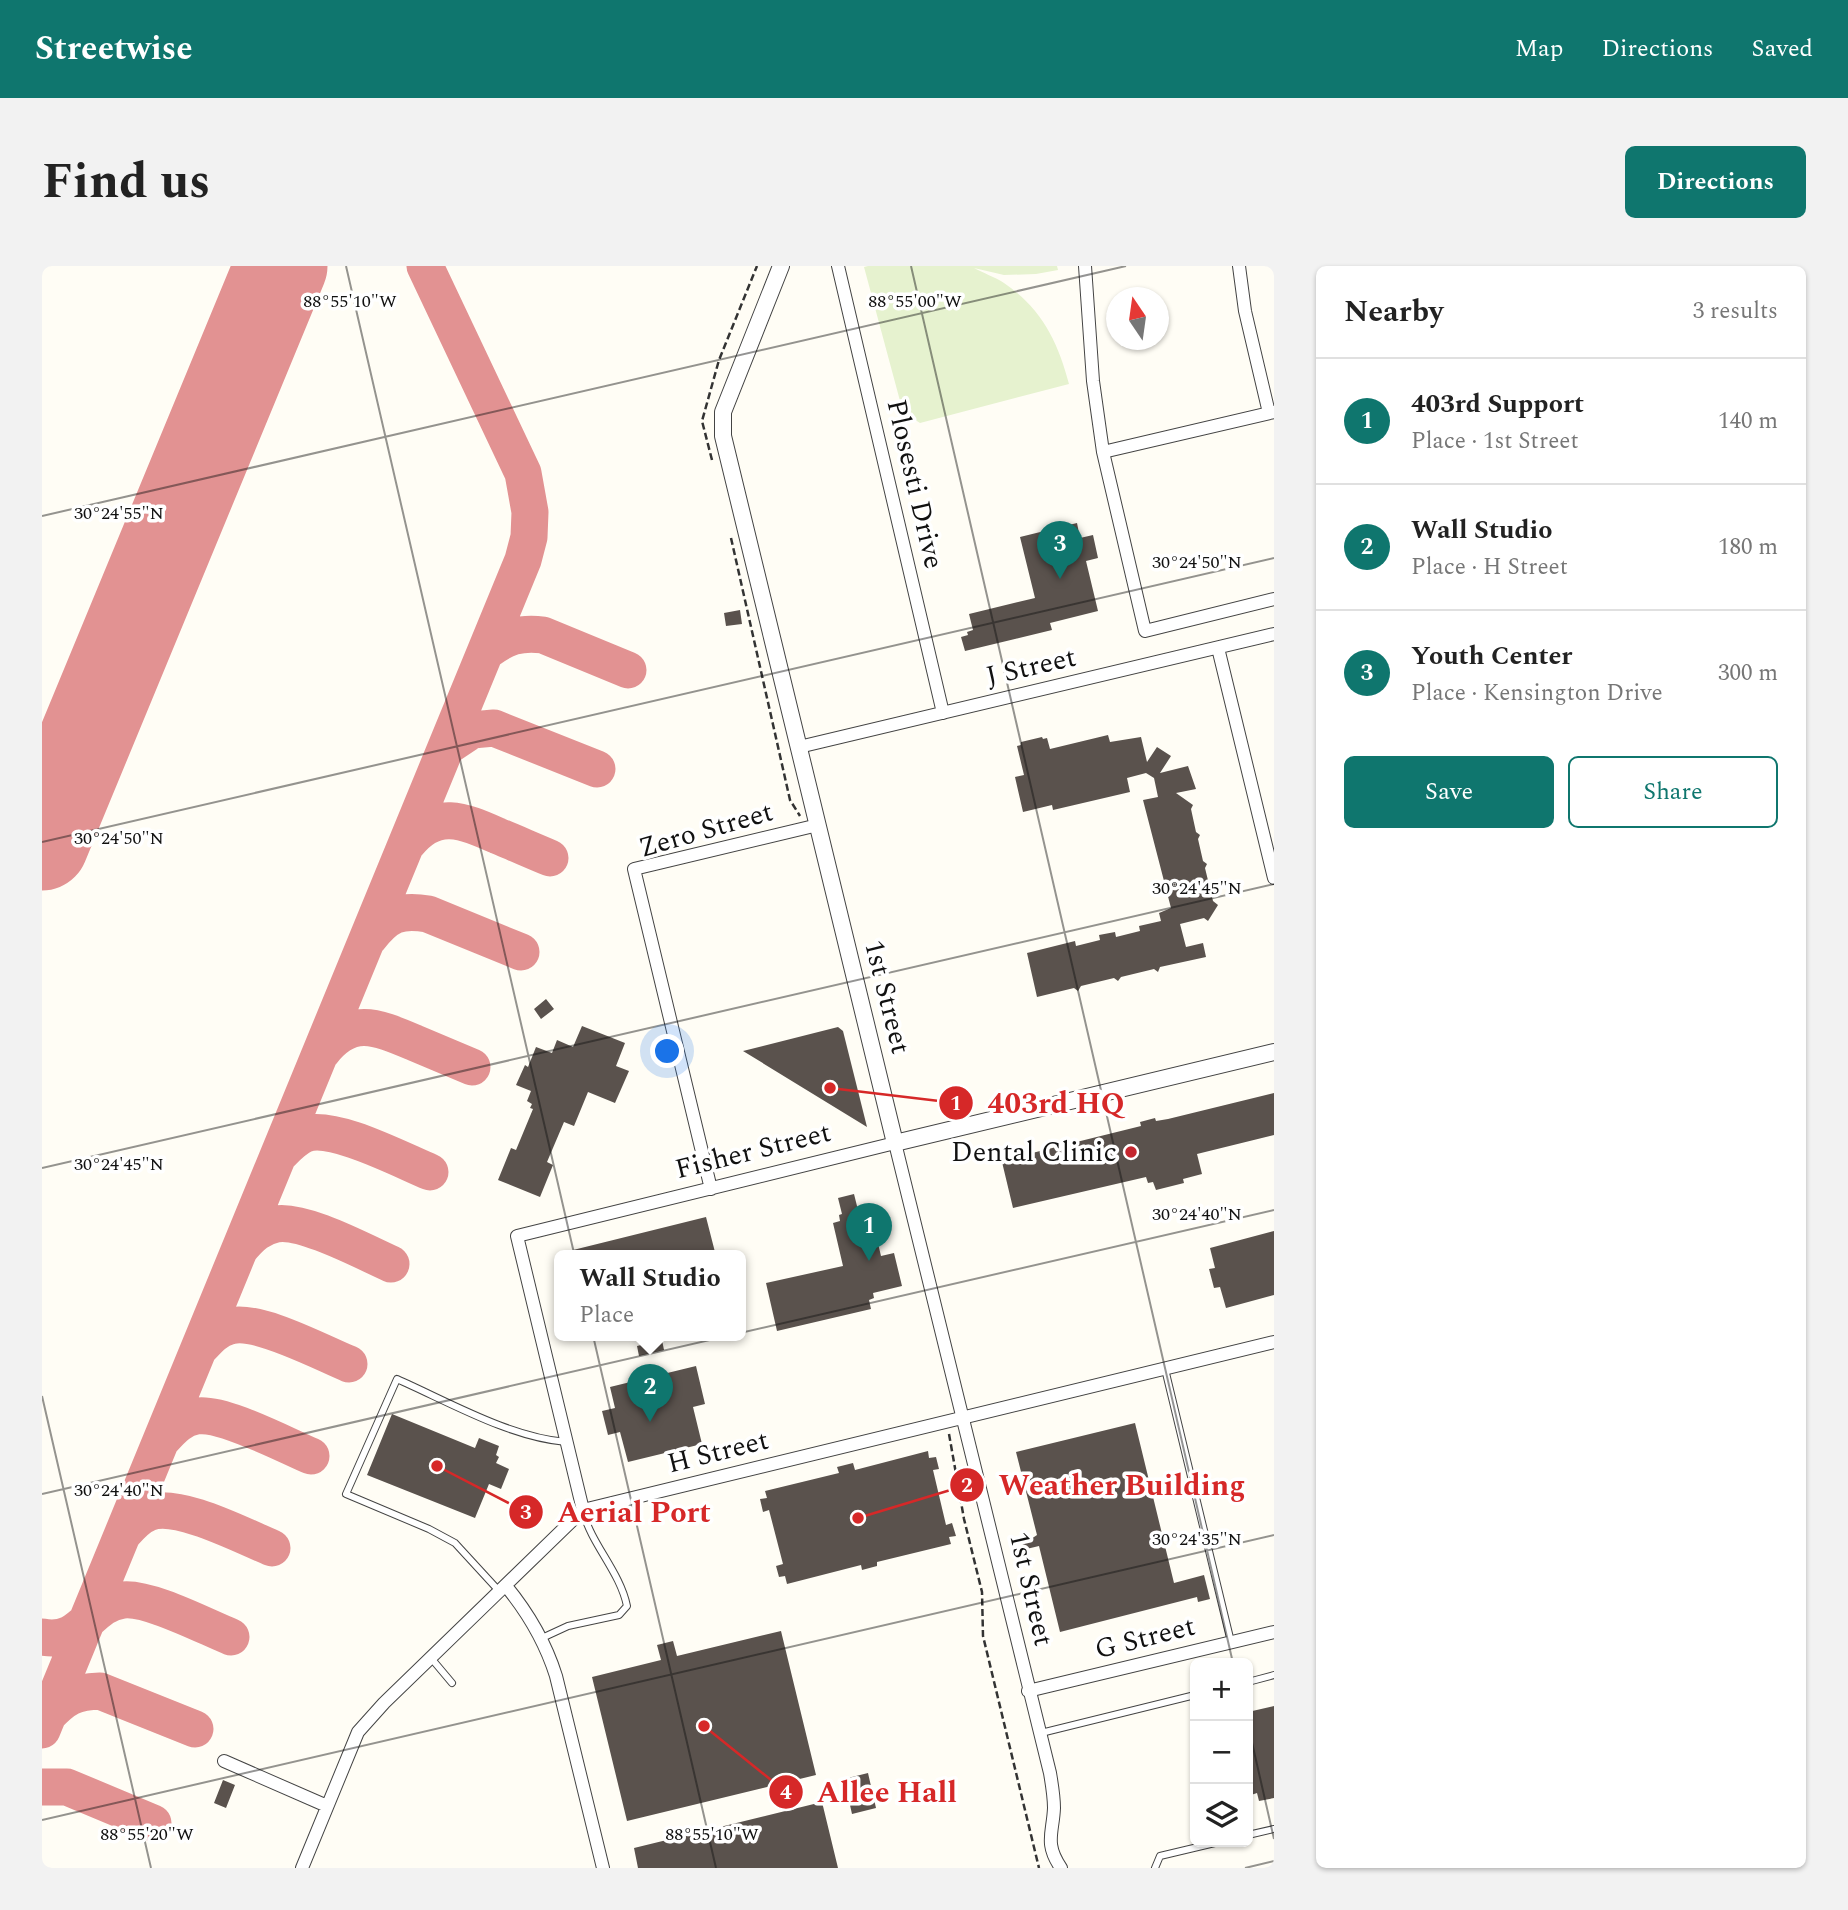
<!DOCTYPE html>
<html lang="en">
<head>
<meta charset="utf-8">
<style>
	body { margin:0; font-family:Spectral,serif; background:#f2f2f2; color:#222 }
	.controls { position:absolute; right:21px; bottom:21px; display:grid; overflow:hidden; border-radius:10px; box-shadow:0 2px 5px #0004 }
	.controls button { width:63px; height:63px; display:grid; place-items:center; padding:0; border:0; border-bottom:2px solid #e0e0e0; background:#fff; color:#222; font:35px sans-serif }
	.compass { position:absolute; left:1064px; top:21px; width:63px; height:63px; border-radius:50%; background:#fff; box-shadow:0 2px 5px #0004; rotate:347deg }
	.you { position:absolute; left:626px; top:786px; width:24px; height:24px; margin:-18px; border:5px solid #fff; border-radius:50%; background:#1a73e8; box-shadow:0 0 0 10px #1a73e833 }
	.badge { display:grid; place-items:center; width:46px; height:46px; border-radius:50%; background:#0f766e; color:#fff; font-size:23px; font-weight:700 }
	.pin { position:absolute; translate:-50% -58px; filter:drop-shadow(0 2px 4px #0008) }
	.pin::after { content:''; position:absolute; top:37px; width:24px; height:21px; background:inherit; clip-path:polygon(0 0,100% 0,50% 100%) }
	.popup { position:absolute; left:512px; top:984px; width:192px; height:91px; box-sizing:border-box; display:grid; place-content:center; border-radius:10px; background:#fff; filter:drop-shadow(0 2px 5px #0005); font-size:23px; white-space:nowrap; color:#767676 }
	.popup b { font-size:26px; color:#222 }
	.popup::after { content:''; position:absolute; left:50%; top:100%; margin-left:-14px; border:14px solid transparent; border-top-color:#fff }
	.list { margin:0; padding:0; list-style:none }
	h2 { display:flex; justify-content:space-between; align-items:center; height:91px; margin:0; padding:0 28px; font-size:30px }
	h2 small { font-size:23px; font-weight:400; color:#767676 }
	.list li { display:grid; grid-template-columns:46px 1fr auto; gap:21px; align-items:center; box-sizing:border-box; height:126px; padding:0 28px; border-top:2px solid #e0e0e0 }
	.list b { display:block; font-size:26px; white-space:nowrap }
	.list p { margin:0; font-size:23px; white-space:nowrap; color:#767676 }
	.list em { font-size:23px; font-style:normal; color:#767676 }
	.actions { display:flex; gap:14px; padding:21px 28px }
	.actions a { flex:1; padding:16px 0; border:2px solid #0f766e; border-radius:10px; text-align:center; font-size:24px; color:#0f766e }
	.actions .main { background:#0f766e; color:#fff }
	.icon { flex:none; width:38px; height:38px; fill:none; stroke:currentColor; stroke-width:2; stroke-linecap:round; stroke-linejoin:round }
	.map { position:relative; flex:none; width:1232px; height:1602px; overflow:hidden; border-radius:10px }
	header { display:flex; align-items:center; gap:42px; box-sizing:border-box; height:98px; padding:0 35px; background:#0f766e; color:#fff }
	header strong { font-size:33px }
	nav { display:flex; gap:38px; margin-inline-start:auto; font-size:24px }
	.intro { display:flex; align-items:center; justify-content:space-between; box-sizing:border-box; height:168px; padding:0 42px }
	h1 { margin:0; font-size:49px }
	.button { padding:18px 32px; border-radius:10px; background:#0f766e; color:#fff; font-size:24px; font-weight:700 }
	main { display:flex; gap:42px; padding:0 42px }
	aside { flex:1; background:#fff; border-radius:10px; box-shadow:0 2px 5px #0004 }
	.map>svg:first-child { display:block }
	.pitch { fill:#e6f2cf }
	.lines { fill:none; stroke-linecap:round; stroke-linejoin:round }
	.taxiway { stroke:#e29292; stroke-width:37 }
	.runway { stroke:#e29292; stroke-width:93 }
	.building { fill:#5a524d }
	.service-casing { stroke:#444; stroke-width:8 }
	.minor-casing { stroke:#444; stroke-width:14 }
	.tertiary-casing { stroke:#444; stroke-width:18 }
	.path { stroke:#333; stroke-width:2.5; stroke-dasharray:7 3.5; stroke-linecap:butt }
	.service { stroke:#fff; stroke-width:6 }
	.minor { stroke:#fff; stroke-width:12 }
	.tertiary { stroke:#fff; stroke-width:16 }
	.ticks { fill:none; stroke:#111; stroke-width:2; stroke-opacity:0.45 }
	.poi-dot { fill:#c4262e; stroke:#fff; stroke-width:2.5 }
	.labels { text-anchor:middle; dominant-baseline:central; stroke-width:7; stroke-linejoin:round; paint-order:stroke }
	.street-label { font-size:28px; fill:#111; stroke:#fff }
	.poi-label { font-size:28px; fill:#111; stroke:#fff; text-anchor:end }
	.ticks-label { font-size:18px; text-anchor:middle; fill:#111; stroke:#fff; stroke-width:7; stroke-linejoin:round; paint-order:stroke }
	.leader { fill:none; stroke:#d62828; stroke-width:2.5 }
	.callout-dot { fill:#d62828; stroke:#fff; stroke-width:2.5 }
	.mark-label { font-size:21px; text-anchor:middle; font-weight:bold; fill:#fff }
	.callout-label { font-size:30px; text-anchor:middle; font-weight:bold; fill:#d62828; stroke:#fff; stroke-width:7; stroke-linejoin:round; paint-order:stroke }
</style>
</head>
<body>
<header>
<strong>Streetwise</strong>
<nav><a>Map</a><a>Directions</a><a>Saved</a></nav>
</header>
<div class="intro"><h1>Find us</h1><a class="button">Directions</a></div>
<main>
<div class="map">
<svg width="1232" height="1602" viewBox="0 0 1232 1602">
	<rect width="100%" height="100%" fill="#fffdf5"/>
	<path class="pitch" d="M826,0H1015L1016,4L994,8L962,9L932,2C941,7 953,11 962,17C999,42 1016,75 1027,118L878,157L861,146L822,1Z"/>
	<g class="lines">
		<path class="taxiway" d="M445,385C463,371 478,366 501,369L586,404
			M406,480L430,464L452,462L555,503
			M366,577C394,542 422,555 456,570C473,577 491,585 508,592
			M327,672C345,649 357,643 386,648L479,686
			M280,786C309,749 335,761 373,777C392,785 411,793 430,801
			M237,889C245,881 252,873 263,868C291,858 359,894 388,906
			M198,983C208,971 218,961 234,958C261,953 322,986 349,998
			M158,1082C167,1072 175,1063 188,1060C215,1052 280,1087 307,1098
			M119,1175C129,1164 139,1152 155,1150C181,1146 243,1179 269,1190
			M81,1268C88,1260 95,1251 106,1247C135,1235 201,1270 230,1282
			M0,1371C41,1379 46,1338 81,1334C107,1331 164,1361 189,1371
			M5,1450C23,1431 32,1426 58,1425L153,1463
			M0,1464L481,294L487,271L488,246L481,207L383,0
			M0,1521H25L111,1557"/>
		<path class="runway" d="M0,578L239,0"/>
	</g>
	<path class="building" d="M1035,257L1038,272L1051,269L1056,292L1044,295L1056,345L1008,357L1010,364L923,385L919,371L926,369L925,366L931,364L927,348L993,332L978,271Z
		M698,344L700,358L684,360L682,347Z
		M1066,469L1068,476L1099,471L1105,496L1115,481L1129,490L1118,507L1146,500L1154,523L1134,527L1151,539L1149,543L1154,566L1158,569L1156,573L1161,595L1165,598L1163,602L1171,635L1176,639L1166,655L1162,652L1138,658L1144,681L1161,677L1164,691L1118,701L1116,706L1112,703L1079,711L1076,715L1072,712L1039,720L1036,725L1032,722L995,731L985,687L1033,675L1034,680L1058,674L1057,669L1073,666L1074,671L1098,665L1097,660L1119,655L1117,647L1129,642L1101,534L1116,531L1112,512L1104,507L1085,512L1088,526L1011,544L1010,539L981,546L973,511L982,509L975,480L979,479V476L1000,471L1001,473L1005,472L1008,483Z
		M504,733L512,743L499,753L492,743Z
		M540,760L583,777L574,800L587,805L573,837L546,826L532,860L522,856L505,896L511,899L498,931L456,914L469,882L474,884L491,843L488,842L490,838L485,835L489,825L474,819L483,799L486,801L494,781L510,787L515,774L531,781Z
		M796,761L801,765L825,861L701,785Z
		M1232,827V869L1155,888L1160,908L1141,913L1142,917L1114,924L1111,916L1106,917L1104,911L971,942L960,896L962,894L1099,860L1098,856L1113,852L1114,855L1126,853Z
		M812,928L816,944L820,943L821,949L829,948L839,990L852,987L860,1020L831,1027L832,1032L827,1034L829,1043L735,1065L724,1017L801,1000L791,957L798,955L797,949L800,948L796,932Z
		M664,951L674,990H523V986Z
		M1232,965V1029L1184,1042L1178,1021L1172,1022L1167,1003L1173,1002L1168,982Z
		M620,1074L622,1084L597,1090L595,1080Z
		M654,1100L663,1138L651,1141L660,1178L586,1196L578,1166L566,1169L560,1145L573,1142L568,1121Z
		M350,1148L433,1182L437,1172L457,1180L454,1189L457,1191L454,1197L467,1203L459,1223L447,1218L433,1252L325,1209Z
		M1093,1157L1132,1317L1162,1309L1168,1333L1156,1336L1155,1331L1018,1366L997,1280L972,1286L971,1285L995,1269L974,1186Z
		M886,1185L887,1192L894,1191L897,1203L891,1204L904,1259L910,1257L914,1270L907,1271L909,1278L835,1296V1300L820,1304L819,1299L745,1318L743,1310L737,1311L734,1300L741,1298L727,1244L721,1246L718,1233L725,1232L723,1225L797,1207L795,1201L811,1197L813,1204Z
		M739,1365L774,1509L585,1555L550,1411L619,1394L615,1379L631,1375L635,1390Z
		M1232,1440V1532L1217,1535L1215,1527L1206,1530V1446Z
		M826,1507L834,1542L810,1548L802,1513Z
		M181,1514L193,1519L184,1542L172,1537Z
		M780,1536L796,1602H596L592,1582Z"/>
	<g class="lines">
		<defs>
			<path id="service" d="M1123,1103L1189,1376
				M458,1326L413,1277L387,1263L304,1228L355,1113C407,1136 467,1171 524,1176
				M500,1372L526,1360L577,1349L585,1340C578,1306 550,1279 541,1246
				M389,1392L410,1417
				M1206,1416L1232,1409
				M999,1467L1153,1429
				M1206,1569L1232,1563
				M1113,1602L1118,1590L1177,1576"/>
			<path id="minor" d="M796,0L901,447
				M1043,0L1051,115L1061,186L1103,365L1232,333
				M1197,0L1203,45L1227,147
				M1061,186L1232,146
				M1176,382L1232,612
				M757,481L1232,368
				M669,923L592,603L776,559
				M541,1244L475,970L853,877L1008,1507C1010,1519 1012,1530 1012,1542C1011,1567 1002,1577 1019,1602
				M464,1320C487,1348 503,1375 514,1410L561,1602
				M986,1425L1232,1366
				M182,1495L285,1540
				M260,1602L316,1466L342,1437L541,1244L1232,1076"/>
			<path id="tertiary" d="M739,0L681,146V170L853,877L1232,786"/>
		</defs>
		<use href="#service" class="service-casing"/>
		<use href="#minor" class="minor-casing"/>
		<use href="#tertiary" class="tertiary-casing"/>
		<path class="path" d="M670,194L660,155L677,94L715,0
			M689,272L748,534L758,550
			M907,1168L922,1253L940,1326L941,1370L997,1602"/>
		<use href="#service" class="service"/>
		<use href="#minor" class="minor"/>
		<use href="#tertiary" class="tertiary"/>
	</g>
	<path class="ticks" d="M304,0L674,1602M869,0L1191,1397M0,250L1084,0M0,576L1232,292M0,902L1232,618M0,1130L109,1602M0,1228L1232,944M1206,1459L1232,1573M0,1554L1232,1269M1203,1602L1232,1595"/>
	<circle class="poi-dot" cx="1089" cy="886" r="7"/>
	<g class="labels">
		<g class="street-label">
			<text transform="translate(873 218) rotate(77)">Plosesti Drive</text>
			<text transform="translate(989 401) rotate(-13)">J Street</text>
			<text transform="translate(664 564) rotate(-16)">Zero Street</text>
			<text transform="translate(845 731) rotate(76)">1st Street</text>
			<text transform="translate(711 885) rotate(-14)">Fisher Street</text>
			<text transform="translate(676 1186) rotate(-14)">H Street</text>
			<text transform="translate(989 1323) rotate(77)">1st Street</text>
			<text transform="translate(1103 1372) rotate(-14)">G Street</text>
		</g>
		<g class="poi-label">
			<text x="1075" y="886">Dental Clinic</text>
		</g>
	</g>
	<g class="ticks-label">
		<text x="308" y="41">88°55'10"W</text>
		<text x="873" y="41">88°55'00"W</text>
		<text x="77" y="253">30°24'55"N</text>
		<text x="1155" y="302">30°24'50"N</text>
		<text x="77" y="578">30°24'50"N</text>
		<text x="1155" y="628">30°24'45"N</text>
		<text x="77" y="904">30°24'45"N</text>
		<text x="1155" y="954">30°24'40"N</text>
		<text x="77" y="1230">30°24'40"N</text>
		<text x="1155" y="1279">30°24'35"N</text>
		<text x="105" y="1574">88°55'20"W</text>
		<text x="670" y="1574">88°55'10"W</text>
	</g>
	<path class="leader" d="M788 822L914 837M816 1252L925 1219M395 1200L484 1246M662 1460L744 1526"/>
	<g class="callout-dot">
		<circle cx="788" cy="822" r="7"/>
		<circle cx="816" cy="1252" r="7"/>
		<circle cx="395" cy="1200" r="7"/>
		<circle cx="662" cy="1460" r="7"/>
		<circle cx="914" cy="837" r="18"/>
		<circle cx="925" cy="1219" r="18"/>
		<circle cx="484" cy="1246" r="18"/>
		<circle cx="744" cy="1526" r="18"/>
	</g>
	<g class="mark-label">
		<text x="914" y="844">1</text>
		<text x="925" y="1226">2</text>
		<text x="484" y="1253">3</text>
		<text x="744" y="1533">4</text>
	</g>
	<g class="callout-label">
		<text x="1014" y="847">403rd HQ</text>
		<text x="1080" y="1229">Weather Building</text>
		<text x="592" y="1256">Aerial Port</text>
		<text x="845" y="1536">Allee Hall</text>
	</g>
</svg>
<div class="controls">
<button>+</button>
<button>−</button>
<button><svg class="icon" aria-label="layers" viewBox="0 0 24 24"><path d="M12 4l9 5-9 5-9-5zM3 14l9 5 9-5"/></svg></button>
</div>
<svg class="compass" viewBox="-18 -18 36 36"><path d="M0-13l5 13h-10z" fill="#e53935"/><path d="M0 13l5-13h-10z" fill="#767676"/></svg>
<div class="you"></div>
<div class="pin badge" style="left:827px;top:995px">1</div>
<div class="pin badge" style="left:608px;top:1156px">2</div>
<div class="popup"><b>Wall Studio</b>Place</div>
<div class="pin badge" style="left:1018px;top:313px">3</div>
</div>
<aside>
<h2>Nearby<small>3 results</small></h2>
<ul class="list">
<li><span class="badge">1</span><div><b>403rd Support</b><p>Place · 1st Street</p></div><em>140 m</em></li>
<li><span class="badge">2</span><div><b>Wall Studio</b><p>Place · H Street</p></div><em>180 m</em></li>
<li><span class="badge">3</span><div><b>Youth Center</b><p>Place · Kensington Drive</p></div><em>300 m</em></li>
</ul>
<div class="actions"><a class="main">Save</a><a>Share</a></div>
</aside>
</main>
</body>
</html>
